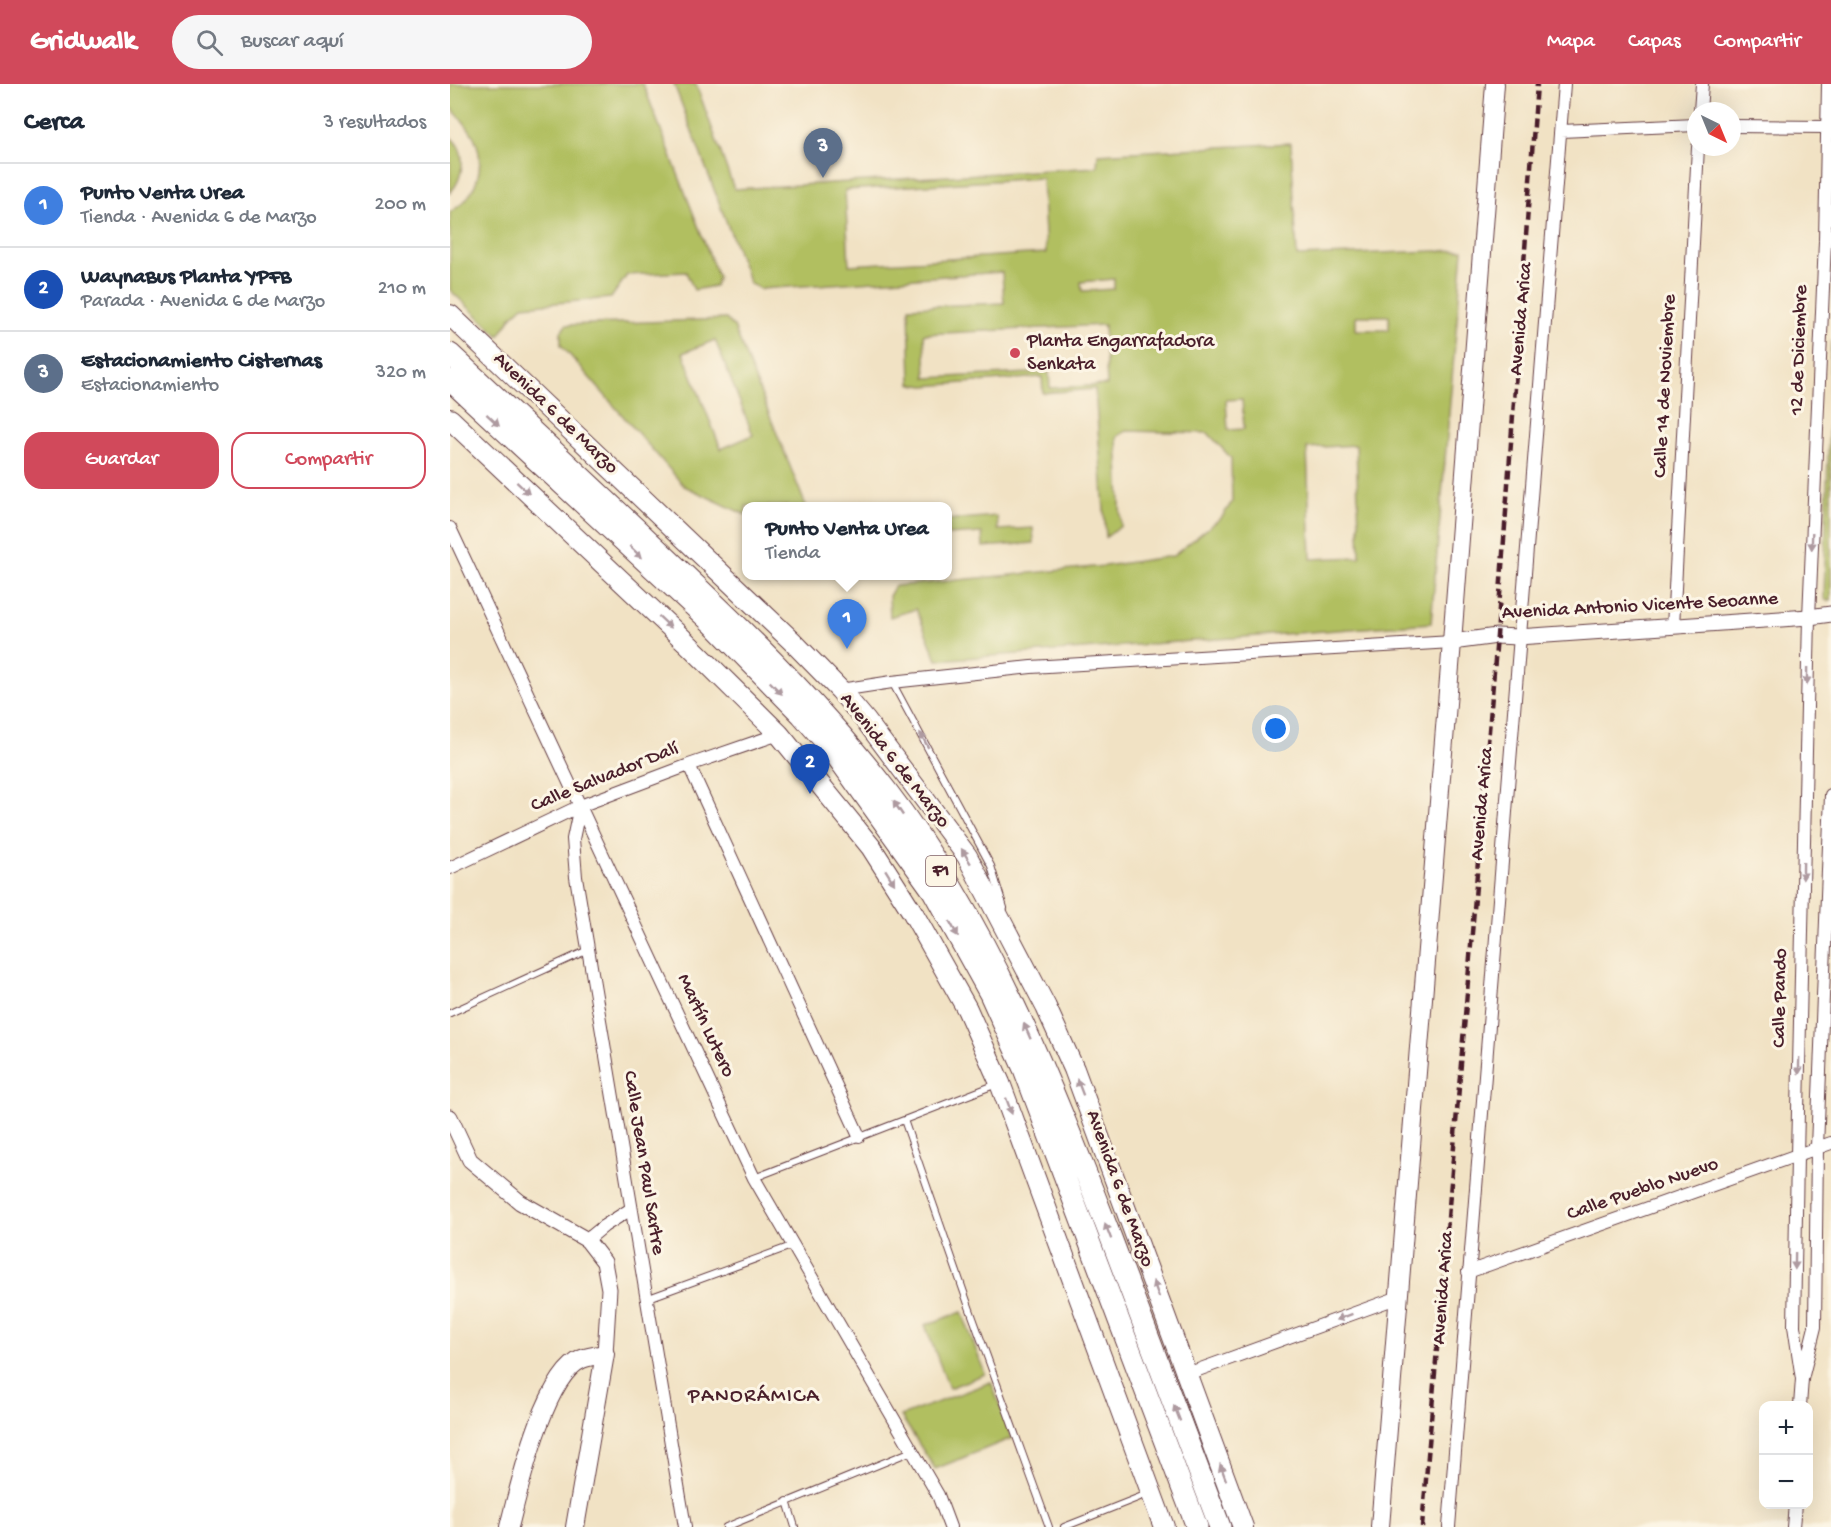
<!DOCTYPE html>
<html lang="es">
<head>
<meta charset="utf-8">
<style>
	body { margin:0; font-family:"Gochi Hand",sans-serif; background:#f6f6f7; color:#1f2937 }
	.controls { position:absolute; right:18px; bottom:18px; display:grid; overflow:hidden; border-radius:12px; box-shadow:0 6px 24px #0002 }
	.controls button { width:54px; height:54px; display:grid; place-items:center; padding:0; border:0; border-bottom:2px solid #e0e1e3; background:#fff; color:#1f2937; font:30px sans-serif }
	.compass { position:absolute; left:1237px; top:18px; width:54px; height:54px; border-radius:50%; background:#fff; box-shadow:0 6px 24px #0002; rotate:137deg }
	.you { position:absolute; left:826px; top:645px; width:21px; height:21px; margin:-15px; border:4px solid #fff; border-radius:50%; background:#1a73e8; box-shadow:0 0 0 9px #1a73e833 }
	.badge { display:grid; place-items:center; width:39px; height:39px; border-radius:50%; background:#d1495b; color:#fff; font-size:20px; font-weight:700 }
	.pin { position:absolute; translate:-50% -50px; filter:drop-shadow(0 2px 3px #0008) }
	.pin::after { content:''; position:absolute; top:32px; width:21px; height:18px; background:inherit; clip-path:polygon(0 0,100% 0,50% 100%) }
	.popup { position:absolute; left:292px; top:418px; width:210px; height:78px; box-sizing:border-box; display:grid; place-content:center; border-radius:12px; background:#fff; filter:drop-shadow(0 2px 4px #0005); font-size:20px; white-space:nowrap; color:#747a83 }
	.popup b { font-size:22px; color:#1f2937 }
	.popup::after { content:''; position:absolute; left:50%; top:100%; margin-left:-12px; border:12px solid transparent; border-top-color:#fff }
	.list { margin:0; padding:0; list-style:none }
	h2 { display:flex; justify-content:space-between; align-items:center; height:78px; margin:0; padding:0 24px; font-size:26px }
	h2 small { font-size:20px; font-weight:400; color:#747a83 }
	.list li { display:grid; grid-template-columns:39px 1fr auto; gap:18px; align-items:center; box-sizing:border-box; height:84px; padding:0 24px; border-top:2px solid #e0e1e3 }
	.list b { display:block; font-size:22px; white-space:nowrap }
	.list p { margin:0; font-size:20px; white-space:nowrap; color:#747a83 }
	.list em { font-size:20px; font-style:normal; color:#747a83 }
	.actions { display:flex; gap:12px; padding:18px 24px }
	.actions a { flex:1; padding:14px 0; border:2px solid #d1495b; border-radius:18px; text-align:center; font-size:21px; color:#d1495b }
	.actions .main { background:#d1495b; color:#fff }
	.icon { flex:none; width:33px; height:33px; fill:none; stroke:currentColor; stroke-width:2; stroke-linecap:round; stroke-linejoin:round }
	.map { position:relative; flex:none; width:1381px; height:1443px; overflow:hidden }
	header { display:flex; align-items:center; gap:36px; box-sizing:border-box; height:84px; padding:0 30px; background:#d1495b; color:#fff }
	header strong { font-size:28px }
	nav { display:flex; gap:33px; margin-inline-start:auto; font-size:21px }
	.search { width:420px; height:54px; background:#f6f6f7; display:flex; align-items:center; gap:15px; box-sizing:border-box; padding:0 21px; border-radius:33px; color:#747a83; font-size:22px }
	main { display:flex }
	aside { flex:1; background:#fff }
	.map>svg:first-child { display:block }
	.green { fill:#b1bf61; stroke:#7e6f46; stroke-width:1.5; fill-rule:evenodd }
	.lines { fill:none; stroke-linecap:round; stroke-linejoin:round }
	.service-casing { stroke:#633c42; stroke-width:8 }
	.minor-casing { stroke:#633c42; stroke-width:14 }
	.tertiary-casing { stroke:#633c42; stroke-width:17 }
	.secondary-casing { stroke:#633c42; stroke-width:20 }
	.primary-casing { stroke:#633c42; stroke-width:22 }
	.trunk-casing { stroke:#633c42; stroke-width:23 }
	.service { stroke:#fff; stroke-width:6 }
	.minor { stroke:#fff; stroke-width:12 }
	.tertiary { stroke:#fff; stroke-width:15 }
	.secondary { stroke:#fff; stroke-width:18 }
	.primary { stroke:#fff; stroke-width:20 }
	.trunk { stroke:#fff; stroke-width:21 }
	.rail { stroke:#4a1f2b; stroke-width:4.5; stroke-dasharray:9 4.5; stroke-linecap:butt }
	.oneway { fill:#ae9aa0 }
	.poi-dot { fill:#d1495b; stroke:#fcf5e5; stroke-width:2 }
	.labels { text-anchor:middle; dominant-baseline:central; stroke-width:6; stroke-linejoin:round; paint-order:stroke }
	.shield { fill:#fcf5e5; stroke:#7f5f63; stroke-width:1.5 }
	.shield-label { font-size:18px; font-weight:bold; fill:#4a1f2b }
	.street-label { font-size:20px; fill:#4a1f2b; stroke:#fcf5e5 }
	.poi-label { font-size:20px; fill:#4a1f2b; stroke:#fcf5e5; text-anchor:start }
	.neighbourhood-label { font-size:21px; letter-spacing:1.5px; fill:#4a1f2b; stroke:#fcf5e5 }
</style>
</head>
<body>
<header>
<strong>Gridwalk</strong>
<div class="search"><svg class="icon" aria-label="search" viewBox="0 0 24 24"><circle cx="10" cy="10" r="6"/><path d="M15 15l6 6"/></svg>Buscar aquí</div>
<nav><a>Mapa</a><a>Capas</a><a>Compartir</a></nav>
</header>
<main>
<aside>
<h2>Cerca<small>3 resultados</small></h2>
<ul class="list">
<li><span class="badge" style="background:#3f7fe0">1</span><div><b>Punto Venta Urea</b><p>Tienda · Avenida 6 de Marzo</p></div><em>200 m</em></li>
<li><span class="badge" style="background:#1a4fb4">2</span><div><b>WaynaBus Planta YPFB</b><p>Parada · Avenida 6 de Marzo</p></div><em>210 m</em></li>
<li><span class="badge" style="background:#5c6f8a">3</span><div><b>Estacionamiento Cisternas</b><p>Estacionamiento</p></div><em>320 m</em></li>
</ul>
<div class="actions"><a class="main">Guardar</a><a>Compartir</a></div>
</aside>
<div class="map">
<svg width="1381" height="1443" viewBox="0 0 1381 1443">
	<rect width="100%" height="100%" fill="#fcf5e5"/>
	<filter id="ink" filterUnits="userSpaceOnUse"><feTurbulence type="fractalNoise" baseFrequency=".0167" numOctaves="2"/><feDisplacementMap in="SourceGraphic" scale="12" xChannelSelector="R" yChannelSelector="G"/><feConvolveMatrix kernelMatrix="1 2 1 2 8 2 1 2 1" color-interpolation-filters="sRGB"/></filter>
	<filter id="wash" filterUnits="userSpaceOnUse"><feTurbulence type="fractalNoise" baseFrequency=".008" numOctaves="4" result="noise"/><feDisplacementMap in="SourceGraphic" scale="24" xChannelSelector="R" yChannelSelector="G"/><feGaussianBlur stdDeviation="1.35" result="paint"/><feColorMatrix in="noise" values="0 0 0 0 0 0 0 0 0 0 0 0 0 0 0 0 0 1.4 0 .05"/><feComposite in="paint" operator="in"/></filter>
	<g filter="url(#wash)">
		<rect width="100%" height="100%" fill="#f1e2c4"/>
		<path class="green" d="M0,0H193L268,193L265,202L244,206L236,188L177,191L161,214L73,222L62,232L49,252L0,206V128C27,113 37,81 24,53C18,42 9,32 0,23Z
			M224,0H246L284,105L647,83L648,70L841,59L847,172L1013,166L981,539L487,576L466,525L440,533L439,512L445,502L655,482L723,472L772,433L782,418L781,374L758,349L676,347L667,353L671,442L656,453L645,305L593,309L592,293L475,302L461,300L459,223L554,219L552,188L311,205L300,200ZM592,94L596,169L399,181L395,106ZM664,195V205L632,207L631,198ZM906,232H939V246H906ZM654,241L657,301L600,304L599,288L476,294L474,250ZM792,315L794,345L778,346L776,316ZM906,361L910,473L861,475L857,364Z
			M0,53C18,66 14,94 0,109Z
			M276,235L284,243L356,422H296V431L234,402L111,261V248L116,241ZM265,256L303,351L271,365L233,269Z
			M1381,257V517H1377L1374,514Z
			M547,432L548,446L583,444L584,459L533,463L532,449L498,451V436Z
			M512,1228L535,1290L499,1304L475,1241Z
			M541,1298L562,1354L485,1385L451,1332Z"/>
	</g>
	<g filter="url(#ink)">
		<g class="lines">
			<defs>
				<path id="service" d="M442,598L541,782L554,824
					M0,929L138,866
					M454,1036L518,1220L599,1443
					M304,1094L547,1000
					M196,1215L344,1161
					M337,1417L345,1443
					M276,1443L462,1367
					M614,1443L700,1409"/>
				<path id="minor" d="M1250,27L1252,0
					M1282,42L1377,43
					M1111,47L1246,41
					M0,444L304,1094L488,1411L500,1443
					M1223,543L1248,63
					M390,606L442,598L581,583L1002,558
					M239,681L409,1052
					M130,722L123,755L126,793L235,1443
					M0,784L130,722L239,681L329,650
					M137,1156L154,1142L181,1125
					M1018,1188L1381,1059
					M737,1290L949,1213
					M1352,1295L1344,1242L1347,1072L1359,533L1375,157L1378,0
					M1350,1322L1352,1295L1365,1243L1367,1063L1381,711
					M999,1443L1114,0
					M1343,1443L1345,1420"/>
				<path id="tertiary" d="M1002,558L1047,552L1068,553L1359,533L1381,530
					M0,1033L20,1076L70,1118L137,1156L154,1178L159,1205L155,1270"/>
				<path id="secondary" d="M59,1443C69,1404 94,1291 132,1275C139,1272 148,1271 155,1270L125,1443
					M930,1443L1002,558L1045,0"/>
				<path id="primary" d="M0,231L342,557L390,606L416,637L517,772L596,923L624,985L793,1443
					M0,335L236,558L329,650L421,763L463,829L517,925L550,999L714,1443"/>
				<path id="trunk" d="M0,270C66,332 133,394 199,457C282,535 366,615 436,706C539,840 601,998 661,1154C697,1250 734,1347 770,1443
					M0,296L262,539L352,631L380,663L483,807L540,910L574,985L747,1443"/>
			</defs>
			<use href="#service" class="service-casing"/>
			<use href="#minor" class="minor-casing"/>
			<use href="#tertiary" class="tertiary-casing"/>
			<use href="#secondary" class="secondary-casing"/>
			<use href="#primary" class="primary-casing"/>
			<use href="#trunk" class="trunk-casing"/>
			<use href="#service" class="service"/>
			<use href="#minor" class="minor"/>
			<use href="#tertiary" class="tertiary"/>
			<use href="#secondary" class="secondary"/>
			<use href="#primary" class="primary"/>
			<use href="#trunk" class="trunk"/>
			<path class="rail" d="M972,1443L1047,552L1087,0"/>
		</g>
		<defs><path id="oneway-solid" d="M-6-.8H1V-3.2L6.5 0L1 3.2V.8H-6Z" transform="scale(1.5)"/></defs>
		<g class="oneway">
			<use href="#oneway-solid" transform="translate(43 336) rotate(43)"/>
			<use href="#oneway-solid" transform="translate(73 404) rotate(43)"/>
			<use href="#oneway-solid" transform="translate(1362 457) rotate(92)"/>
			<use href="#oneway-solid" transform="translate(186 468) rotate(43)"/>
			<use href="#oneway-solid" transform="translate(215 538) rotate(43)"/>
			<use href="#oneway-solid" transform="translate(1357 592) rotate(91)"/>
			<use href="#oneway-solid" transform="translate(326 604) rotate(46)"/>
			<use href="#oneway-solid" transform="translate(474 656) rotate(-119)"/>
			<use href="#oneway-solid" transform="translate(448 724) rotate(-124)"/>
			<use href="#oneway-solid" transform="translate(516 772) rotate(-122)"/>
			<use href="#oneway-solid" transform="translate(1353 787) rotate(91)"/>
			<use href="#oneway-solid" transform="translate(440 793) rotate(58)"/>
			<use href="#oneway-solid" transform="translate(504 845) rotate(61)"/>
			<use href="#oneway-solid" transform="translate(577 947) rotate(-114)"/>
			<use href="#oneway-solid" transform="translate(1349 982) rotate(91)"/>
			<use href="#oneway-solid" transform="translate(630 1003) rotate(-111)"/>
			<use href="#oneway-solid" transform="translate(559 1022) rotate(70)"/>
			<use href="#oneway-solid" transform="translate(658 1147) rotate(-111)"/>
			<use href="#oneway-solid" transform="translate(1345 1177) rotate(91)"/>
			<use href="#oneway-solid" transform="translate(706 1205) rotate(-110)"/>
			<use href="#oneway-solid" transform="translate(894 1233) rotate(160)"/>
			<use href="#oneway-solid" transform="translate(727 1329) rotate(-111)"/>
			<use href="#oneway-solid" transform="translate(773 1388) rotate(-110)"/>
		</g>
	</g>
	<circle class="poi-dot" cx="565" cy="269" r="6"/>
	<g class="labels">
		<rect class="shield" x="476" y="772" width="30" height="30" rx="4.5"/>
		<g class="shield-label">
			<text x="491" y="787">F1</text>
		</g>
		<g class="street-label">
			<text transform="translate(1072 235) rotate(-85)">Avenida Arica</text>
			<text transform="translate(1350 266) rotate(-88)">12 de Diciembre</text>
			<text transform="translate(1216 302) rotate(-87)">Calle 14 de Noviembre</text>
			<text transform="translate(105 330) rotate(44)">Avenida 6 de Marzo</text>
			<text transform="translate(1190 523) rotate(-3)">Avenida Antonio Vicente Seoanne</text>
			<text transform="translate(444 677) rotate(52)">Avenida 6 de Marzo</text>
			<text transform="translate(155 694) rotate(-22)">Calle Salvador Dalí</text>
			<text transform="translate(1033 720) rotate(-85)">Avenida Arica</text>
			<text transform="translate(1331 914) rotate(-89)">Calle Pando</text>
			<text transform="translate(255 942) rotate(65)">Martín Lutero</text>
			<text transform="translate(193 1079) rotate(81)">Calle Jean Paul Sartre</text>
			<text transform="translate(669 1105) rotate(70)">Avenida 6 de Marzo</text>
			<text transform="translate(1193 1106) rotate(-19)">Calle Pueblo Nuevo</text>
			<text transform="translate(994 1204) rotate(-86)">Avenida Arica</text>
		</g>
		<g class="poi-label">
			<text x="577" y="258">Planta Engarrafadora<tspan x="577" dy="23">Senkata</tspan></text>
		</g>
		<g class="neighbourhood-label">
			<text x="304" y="1313">PANORÁMICA</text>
		</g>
	</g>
</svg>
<div class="controls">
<button>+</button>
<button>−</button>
</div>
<svg class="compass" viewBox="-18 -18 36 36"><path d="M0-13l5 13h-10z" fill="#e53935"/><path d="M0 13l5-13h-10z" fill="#747a83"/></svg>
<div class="you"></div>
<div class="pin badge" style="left:397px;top:565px;background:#3f7fe0">1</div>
<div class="popup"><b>Punto Venta Urea</b>Tienda</div>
<div class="pin badge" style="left:360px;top:710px;background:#1a4fb4">2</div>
<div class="pin badge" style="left:373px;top:94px;background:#5c6f8a">3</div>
</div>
</main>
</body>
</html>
